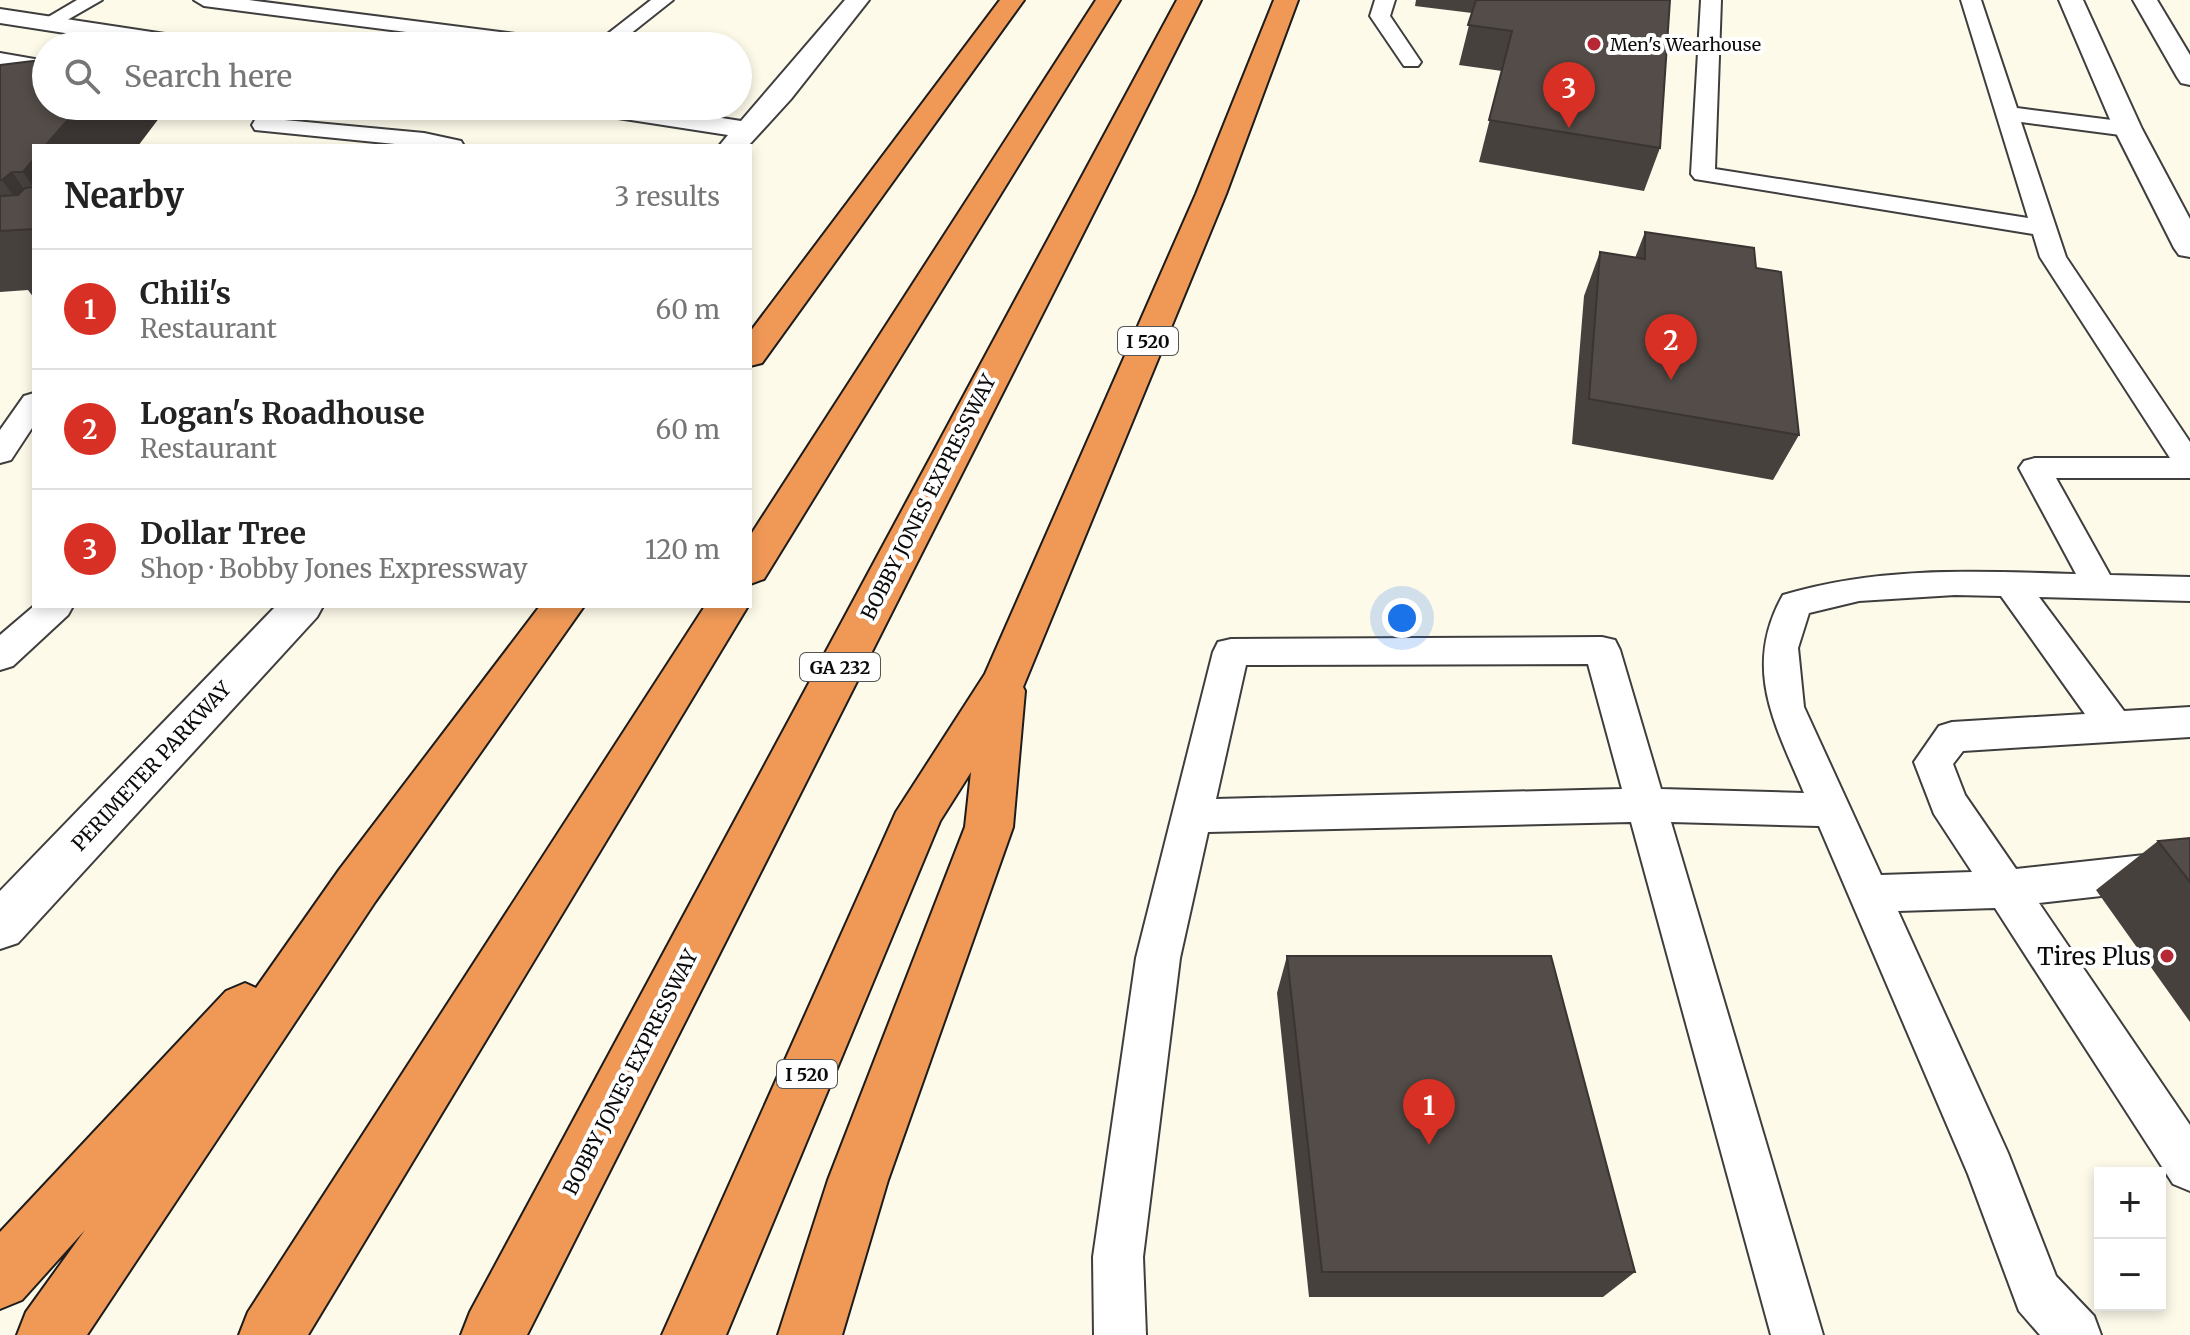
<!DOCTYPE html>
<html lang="en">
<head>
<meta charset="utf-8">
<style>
	body { margin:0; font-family:Merriweather,serif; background:#f6f6f6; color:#222 }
	.controls { position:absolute; right:24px; bottom:24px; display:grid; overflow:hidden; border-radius:0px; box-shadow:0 4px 12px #0003 }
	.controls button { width:72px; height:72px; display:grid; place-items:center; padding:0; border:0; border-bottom:2px solid #e0e0e0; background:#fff; color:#222; font:40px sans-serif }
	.you { position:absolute; left:1402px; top:618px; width:28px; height:28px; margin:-20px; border:6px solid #fff; border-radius:50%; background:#1a73e8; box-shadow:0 0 0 12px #1a73e833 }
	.badge { display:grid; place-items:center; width:52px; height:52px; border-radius:50%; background:#d93025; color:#fff; font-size:26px; font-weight:700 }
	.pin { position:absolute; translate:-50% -66px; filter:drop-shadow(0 2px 4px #0008) }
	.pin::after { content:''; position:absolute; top:42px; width:28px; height:24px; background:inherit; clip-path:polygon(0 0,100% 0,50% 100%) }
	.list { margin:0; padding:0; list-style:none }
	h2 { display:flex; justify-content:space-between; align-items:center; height:104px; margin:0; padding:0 32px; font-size:34px }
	h2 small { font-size:26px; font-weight:400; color:#767676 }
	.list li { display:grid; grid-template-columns:52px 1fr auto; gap:24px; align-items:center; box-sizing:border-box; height:120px; padding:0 32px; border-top:2px solid #e0e0e0 }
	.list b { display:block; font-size:30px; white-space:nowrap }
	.list p { margin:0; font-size:26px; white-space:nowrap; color:#767676 }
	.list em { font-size:26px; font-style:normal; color:#767676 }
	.icon { flex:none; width:44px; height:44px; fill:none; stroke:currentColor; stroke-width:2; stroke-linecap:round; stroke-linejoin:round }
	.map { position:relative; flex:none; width:2190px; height:1335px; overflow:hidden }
	.search { position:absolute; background:#fff; box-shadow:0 4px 12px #0003; left:32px; top:32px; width:720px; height:88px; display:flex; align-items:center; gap:20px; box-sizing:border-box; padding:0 28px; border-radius:44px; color:#767676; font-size:30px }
	.panel { position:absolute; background:#fff; box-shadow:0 4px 12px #0003; left:32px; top:144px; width:720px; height:464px; border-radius:0px }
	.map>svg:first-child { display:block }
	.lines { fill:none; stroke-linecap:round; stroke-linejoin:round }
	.service-casing { stroke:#3e3e3e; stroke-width:4 }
	.minor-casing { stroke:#3e3e3e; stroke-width:4 }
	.tertiary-casing { stroke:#3e3e3e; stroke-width:4 }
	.motorway-casing { stroke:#1c1c1c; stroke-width:4 }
	.service { fill:#fff; fill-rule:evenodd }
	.minor { fill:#fff; fill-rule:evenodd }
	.tertiary { fill:#fff; fill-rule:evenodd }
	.motorway { fill:#f09957; fill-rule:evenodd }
	.wall { fill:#47413e }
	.shaded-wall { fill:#3a3532 }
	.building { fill:#534c48; stroke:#3a3532; stroke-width:2 }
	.poi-dot { fill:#b62833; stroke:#fff; stroke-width:3 }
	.labels { text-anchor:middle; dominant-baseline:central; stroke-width:8; stroke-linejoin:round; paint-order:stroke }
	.far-poi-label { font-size:18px; fill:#0b0b0b; stroke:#fff; text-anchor:start }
	.shield { fill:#fff; stroke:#545454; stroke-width:2 }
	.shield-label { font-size:18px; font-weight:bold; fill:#0b0b0b }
	.street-label { font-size:20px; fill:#0b0b0b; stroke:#fff }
	.near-poi-label { font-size:24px; fill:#0b0b0b; stroke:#fff; text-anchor:end }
</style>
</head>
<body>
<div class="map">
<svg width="2190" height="1335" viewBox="0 0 2190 1335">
	<rect width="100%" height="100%" fill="#fefaea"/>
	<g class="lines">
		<defs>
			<path id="service" d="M77,0H102L55,27H41L38,23Z
				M194,0H249L562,40L572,46H515L204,6Z
				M651,0H673L615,46H592Z
				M1375,0H1395L1390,16L1421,62L1418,66H1404L1370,16Z
				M1701,0H1721L1715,169L2028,218L1961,0H1981L2017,108L2128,122L2136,124L2139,129L2136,134L2128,136L2021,122L2066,257L2190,442V478H2056L2110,575L2190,577V601L2039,597L2124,711L2190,707V737L1963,751L1953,764L1965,795L2016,869L2190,850V886L2039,903L2190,1125V1191L2173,1184L1995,908L1898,911L2008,1153L2056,1276L2094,1316L2101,1335H2040L2019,1311L1968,1174L1819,826L1671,822L1823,1335H1771L1631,822L1208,832L1180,958L1143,1257L1146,1335H1094L1093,1257L1136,958L1213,652L1218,642L1231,639L1602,637L1615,640L1620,650L1661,789L1804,793C1775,724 1742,668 1783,595C1878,566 1977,571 2076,574L2019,468L2024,461L2035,458H2170L2040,257L2033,234L1695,179L1691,174ZM1955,595L2001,596L2085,714L1952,722L1939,726L1914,762L1934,814L1972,872L1881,875L1804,707L1798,648L1809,613L1859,601ZM1588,664L1622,789L1216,799L1246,665Z
				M0,53L46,61V73L0,65Z
				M263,118L424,133L461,141L464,146H415L255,130L252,125L255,120Z
				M34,393V425L11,460L0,463V430L24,396Z
				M34,606H73L68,615L13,666L0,670V635Z"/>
			<path id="minor" d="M845,0H869L791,99L748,146H719L728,135L592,114L583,112L579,106H645L741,121Z
				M0,9L198,39L207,41L210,46H149L0,23Z
				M276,606H323L317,617L18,943L0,949V891Z"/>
			<path id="tertiary" d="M2059,0H2083L2142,129L2190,219V257L2179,255L2174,248L2114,129Z
				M2133,0H2157L2190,55V85L2181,83L2177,77Z"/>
			<path id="motorway" d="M1000,0H1024L762,363L750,366V332Z
				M1096,0H1120L764,579L750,584V536Z
				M1177,0H1201L527,1335H461L470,1312Z
				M1274,0H1298L1226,194L1023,687L1025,691L1013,827L888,1180L842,1335H778L828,1180L965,827L971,772L940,821L726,1335H662L896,812L985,674L1196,194Z
				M540,606H584L375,902L87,1335H17L26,1312L85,1230L22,1300L0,1309V1232L226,991L245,983L256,988L339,870Z
				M705,606H748L308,1335H239L248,1312Z"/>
		</defs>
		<use href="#service" class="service-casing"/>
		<use href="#minor" class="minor-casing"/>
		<use href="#tertiary" class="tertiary-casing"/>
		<use href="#motorway" class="motorway-casing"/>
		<use href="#service" class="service"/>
		<use href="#minor" class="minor"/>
		<use href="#tertiary" class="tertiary"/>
		<use href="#motorway" class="motorway"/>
	</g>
	<path class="wall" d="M1416,0H1670L1660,148L1644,191L1479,162L1502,71L1459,65L1472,13L1415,6Z
		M0,65L166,109L34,146V298L28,290L0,292Z
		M1645,232L1756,268L1799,435L1773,480L1572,444L1584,296L1600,252L1635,258Z
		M2190,838V1022L2096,890L2158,841Z
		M1287,956L1635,1272L1603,1297H1309L1277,993Z"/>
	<path class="shaded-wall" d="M80,106H164L166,109L138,146H45Z
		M34,159V188L23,172Z
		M12,172L34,203V224L2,180Z"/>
	<path class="building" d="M1476,0H1670L1660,148L1489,120L1512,31L1468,25Z
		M45,54H46V106H80L45,146H34V159L23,172H12L2,180H0V65L41,60Z
		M34,187V229L0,231V196L18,195L25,188Z
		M1645,232L1754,248L1756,268L1781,272L1799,435L1589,399L1600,252L1645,259Z
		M2190,838V882L2158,841Z
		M1287,956H1551L1635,1272H1322Z"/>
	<g class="poi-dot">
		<circle cx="1594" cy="44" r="8"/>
		<circle cx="2167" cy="956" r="8"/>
	</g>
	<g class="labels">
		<g class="far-poi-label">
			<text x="1610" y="44">Men's Wearhouse</text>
		</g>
		<g class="shield">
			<rect x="1118" y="327" width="60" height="28" rx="6"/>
			<rect x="800" y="653" width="80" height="28" rx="6"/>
			<rect x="777" y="1060" width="60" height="28" rx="6"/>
		</g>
		<g class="shield-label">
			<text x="1148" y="341">I 520</text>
			<text x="840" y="667">GA 232</text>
			<text x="807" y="1074">I 520</text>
		</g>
		<g class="street-label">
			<text transform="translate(928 497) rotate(-63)">BOBBY JONES EXPRESSWAY</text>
			<text transform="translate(151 766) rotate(-47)">PERIMETER PARKWAY</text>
			<text transform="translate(630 1072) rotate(-63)">BOBBY JONES EXPRESSWAY</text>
		</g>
		<g class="near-poi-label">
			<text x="2151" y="956">Tires Plus</text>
		</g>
	</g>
</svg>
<div class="controls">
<button>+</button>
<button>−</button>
</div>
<div class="you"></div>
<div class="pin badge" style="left:1429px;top:1145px">1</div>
<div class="pin badge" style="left:1671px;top:380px">2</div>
<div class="pin badge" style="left:1569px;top:128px">3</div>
<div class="search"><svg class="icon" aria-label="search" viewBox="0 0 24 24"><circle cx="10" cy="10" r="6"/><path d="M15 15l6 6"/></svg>Search here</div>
<section class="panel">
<h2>Nearby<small>3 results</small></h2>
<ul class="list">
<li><span class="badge">1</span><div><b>Chili's</b><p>Restaurant</p></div><em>60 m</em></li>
<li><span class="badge">2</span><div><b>Logan's Roadhouse</b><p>Restaurant</p></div><em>60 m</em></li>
<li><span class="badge">3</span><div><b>Dollar Tree</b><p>Shop · Bobby Jones Expressway</p></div><em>120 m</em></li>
</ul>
</section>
</div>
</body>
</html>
